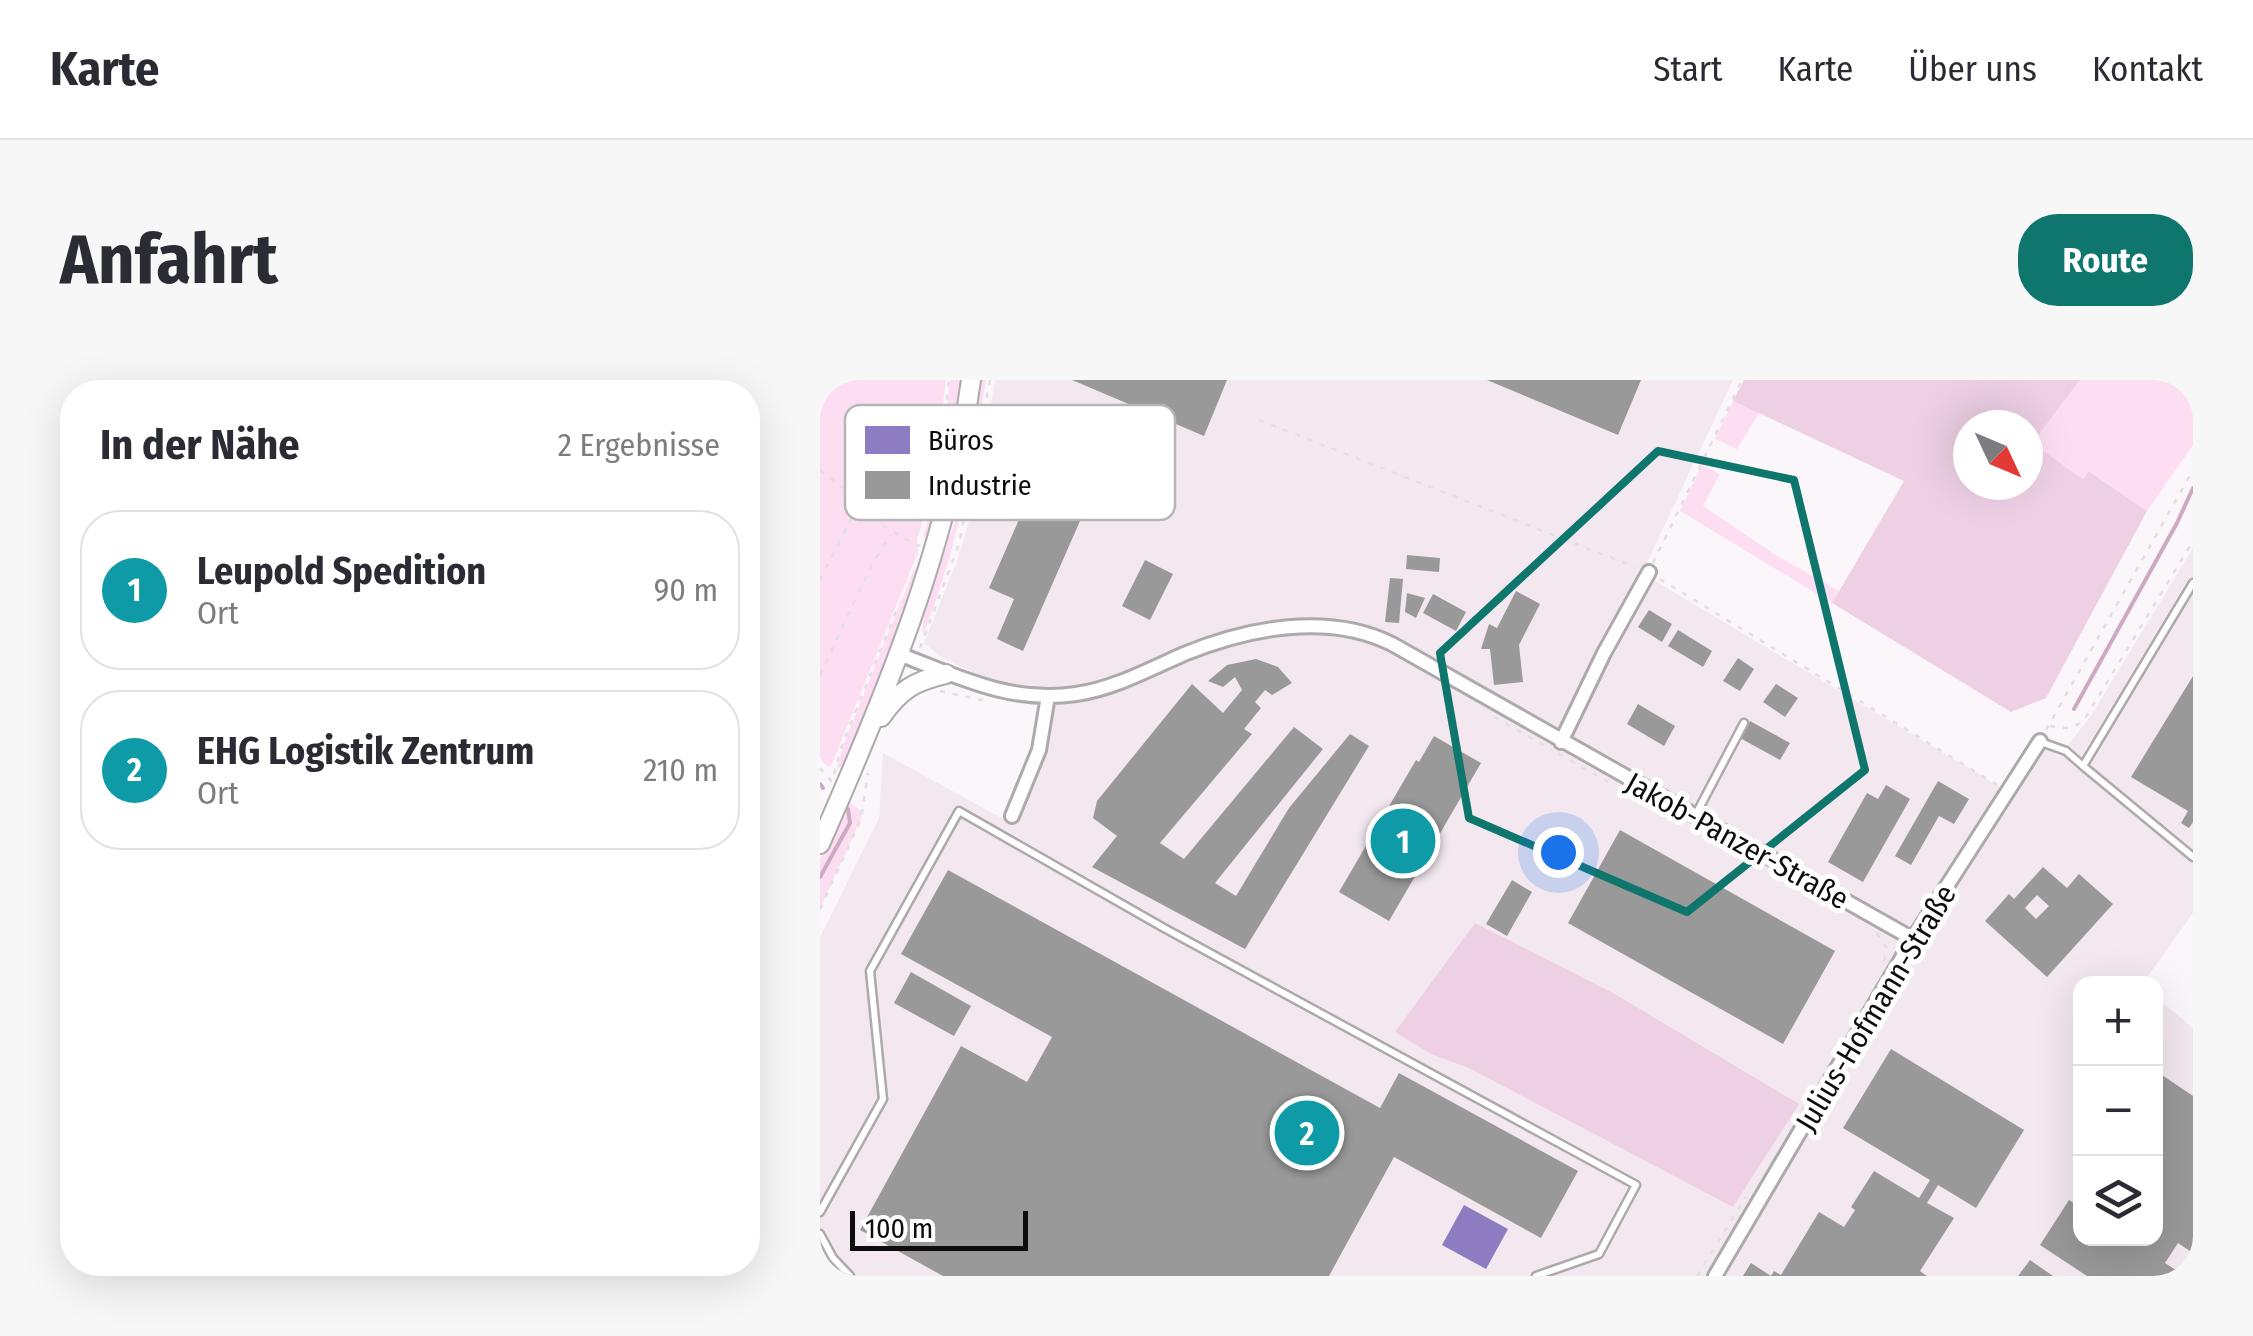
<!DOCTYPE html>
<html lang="de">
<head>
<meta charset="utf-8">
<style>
	body { margin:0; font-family:"Fira Sans Condensed",sans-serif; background:#f7f7f7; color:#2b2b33 }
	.controls { position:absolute; right:30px; bottom:30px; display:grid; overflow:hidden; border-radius:20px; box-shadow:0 10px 40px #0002 }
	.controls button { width:90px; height:90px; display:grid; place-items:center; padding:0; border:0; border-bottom:2px solid #e1e1e2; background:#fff; color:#2b2b33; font:50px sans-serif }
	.compass { position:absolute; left:1133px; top:30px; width:90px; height:90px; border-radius:50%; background:#fff; box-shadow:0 10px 40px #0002; rotate:134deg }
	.scale { position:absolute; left:30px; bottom:25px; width:178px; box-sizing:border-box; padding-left:10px; border:5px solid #0f0c0e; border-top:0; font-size:28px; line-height:35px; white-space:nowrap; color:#0f0c0e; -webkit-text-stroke:8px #fff; paint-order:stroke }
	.you { position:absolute; left:738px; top:472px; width:35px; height:35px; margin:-25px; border:8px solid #fff; border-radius:50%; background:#1a73e8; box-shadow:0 0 0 15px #1a73e833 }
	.badge { display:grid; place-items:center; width:65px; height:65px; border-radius:50%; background:#0f766e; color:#fff; font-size:32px; font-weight:700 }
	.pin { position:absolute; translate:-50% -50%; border:5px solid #fff; box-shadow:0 2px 10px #0006 }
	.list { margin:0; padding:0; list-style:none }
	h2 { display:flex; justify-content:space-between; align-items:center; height:130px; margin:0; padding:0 40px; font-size:42px }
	h2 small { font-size:32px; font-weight:400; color:#7c7c81 }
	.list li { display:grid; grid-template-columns:65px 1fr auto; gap:30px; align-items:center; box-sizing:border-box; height:160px; margin:0 20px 20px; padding:0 20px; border:2px solid #e1e1e2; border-radius:40px }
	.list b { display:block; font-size:38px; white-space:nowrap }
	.list p { margin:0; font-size:32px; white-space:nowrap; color:#7c7c81 }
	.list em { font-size:32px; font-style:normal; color:#7c7c81 }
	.icon { flex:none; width:55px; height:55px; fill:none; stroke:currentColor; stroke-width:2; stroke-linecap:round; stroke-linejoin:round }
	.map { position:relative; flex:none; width:1373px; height:896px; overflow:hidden; border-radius:40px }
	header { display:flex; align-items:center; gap:60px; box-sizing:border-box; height:140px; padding:0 50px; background:#fff; border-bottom:2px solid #e1e1e2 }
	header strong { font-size:48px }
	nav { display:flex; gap:55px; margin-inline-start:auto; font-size:35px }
	.intro { display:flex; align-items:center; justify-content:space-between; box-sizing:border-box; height:240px; padding:0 60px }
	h1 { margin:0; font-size:70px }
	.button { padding:25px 45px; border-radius:40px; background:#0f766e; color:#fff; font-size:35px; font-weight:700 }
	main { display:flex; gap:60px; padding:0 60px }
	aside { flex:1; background:#fff; border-radius:40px; box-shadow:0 10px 40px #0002 }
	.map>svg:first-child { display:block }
	.built { fill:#f3e8ef }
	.green { fill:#fcddf1 }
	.forest { fill:#eed0e4; fill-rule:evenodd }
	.offices { fill:#8e7cc3 }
	.industry { fill:#999; fill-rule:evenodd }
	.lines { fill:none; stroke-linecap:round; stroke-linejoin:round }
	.stream { stroke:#ceaac2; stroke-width:4 }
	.lane-casing { stroke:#adaaab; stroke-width:11 }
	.street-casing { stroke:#adaaab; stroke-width:18 }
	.secondary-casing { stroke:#adaaab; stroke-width:22 }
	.path { stroke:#e1dfe0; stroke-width:2.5; stroke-dasharray:5 8; stroke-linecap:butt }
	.lane { stroke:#fefefe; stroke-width:6 }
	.street { stroke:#fefefe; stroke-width:12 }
	.secondary { stroke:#fefefe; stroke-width:18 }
	.marked { fill:none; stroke:#0f766e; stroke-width:8; stroke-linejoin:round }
	.labels { text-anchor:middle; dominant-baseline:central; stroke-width:10; stroke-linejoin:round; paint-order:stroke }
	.street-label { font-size:30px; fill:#0f0c0e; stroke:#fff }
	.key { fill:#fff; stroke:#b7b6b7; stroke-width:2.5 }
	.key-label { font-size:28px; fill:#0f0c0e }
</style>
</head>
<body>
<header>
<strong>Karte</strong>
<nav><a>Start</a><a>Karte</a><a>Über uns</a><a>Kontakt</a></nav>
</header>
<div class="intro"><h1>Anfahrt</h1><a class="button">Route</a></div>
<main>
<aside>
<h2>In der Nähe<small>2 Ergebnisse</small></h2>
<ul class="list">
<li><span class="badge" style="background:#0f9aa8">1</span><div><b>Leupold Spedition</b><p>Ort</p></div><em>90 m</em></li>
<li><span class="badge" style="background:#0f9aa8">2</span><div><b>EHG Logistik Zentrum</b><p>Ort</p></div><em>210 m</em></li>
</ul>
</aside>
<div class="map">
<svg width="1373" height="896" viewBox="0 0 1373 896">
	<rect width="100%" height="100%" fill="#fbf6f9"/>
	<path class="built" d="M175,0H913L822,193L1187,411L1220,362L1239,377L1272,334L1373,168V533L1323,603L1260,604V858H1336V617L1373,648V896H0V557L59,438L63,373L189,442L219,370L228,315L207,314L153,292L122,278L104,263L137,181L155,122Z"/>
	<path class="green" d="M0,0H126L112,107L97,160L98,172L11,386H7L0,378Z
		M130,0H145L110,159L106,163L104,155L117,108Z
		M159,0H166C152,87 136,172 103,255C100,228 128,167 136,137C148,92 154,46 159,0Z
		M1260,0H1373V65L1327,131L1270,91L1263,99L1211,63Z
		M913,21L939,33L917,69L895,59Z
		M882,85L900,94L883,126L957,176L1019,211L1012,223L860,131Z
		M95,187L97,199L26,383L17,389L23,366Z
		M27,420L42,432L41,439L0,528V479Z"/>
	<path class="forest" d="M924,0H1260L1212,63L1263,99L1269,91L1327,131L1226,318L1191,332L1012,223L1084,101L913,21ZM1148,45H1208V105H1148Z
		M655,543L793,613L979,724L913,827L649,688L611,674L575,652Z"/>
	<path class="offices" d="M644,825L688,849L666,889L622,865Z"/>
	<path class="industry" d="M252,0H407L384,56Z
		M667,0H821L798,55Z
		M222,87L274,109L203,271L177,259L194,219L169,208Z
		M587,175L620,178L619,192L586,189Z
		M325,180L353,194L330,240L302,226Z
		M570,198L583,199L579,243L565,242Z
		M696,211L720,224L699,265L703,302L674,305L670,269H661L669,244L677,248Z
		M587,213L605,218L596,238L585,232Z
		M613,214L646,232L636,251L603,233Z
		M829,230L852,244L842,262L818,247Z
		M858,250L892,271L883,287L848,266Z
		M918,278L934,289L920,311L903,301Z
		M436,279L458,287L472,303L452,315L445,310L435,322L441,328L424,349L432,354L340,463L364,479L474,347L503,369L395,503L416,516L469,428L530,354L549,366L425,569L272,487L297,456L273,438L277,421L372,304L403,333L422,310L415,297L403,307L388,301L407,285Z
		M1373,296V442L1369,448L1361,443L1368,431L1311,397Z
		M956,304L978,318L965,337L943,322Z
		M818,324L855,346L844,366L807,344Z
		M930,341L970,363L960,380L920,358Z
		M614,356L661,383L569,541L519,512L596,380L599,382Z
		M1118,401L1149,419L1134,444L1119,436L1091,485L1075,476Z
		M1066,405L1090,419L1043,502L1008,482L1047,413L1058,419Z
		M800,450L1015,571L963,664L748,543Z
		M1223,487L1247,508L1259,494L1293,524L1227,597L1165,541L1189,514L1194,519ZM1217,515L1229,526L1216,539L1205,528Z
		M128,490L560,728L579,693L758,791L721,858L574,777L509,896H123L40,850L141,666L207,702L232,657L81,574Z
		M692,500L712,512L687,556L666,544Z
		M91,592L151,626L134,656L74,623Z
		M1071,669L1204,750L1156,828L1118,805L1107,823L1134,838L1100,891L1107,896H923L931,883L951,896L954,891L961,895L999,832L1024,847L1035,830L1031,827L1054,791L1099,818L1110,800L1023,748Z
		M1336,691L1373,716V873L1358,863L1345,883L1365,896H1267L1220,865L1249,820L1260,827V859L1336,858V773L1343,761L1336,756Z
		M1210,880L1233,896H1198Z"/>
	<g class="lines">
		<path class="stream" d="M1254,329L1357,143L1373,108
			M0,404L3,408
			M0,497L30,443L28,429"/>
		<defs>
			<path id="lane" d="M1221,362L1246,371L1263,386L1373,203
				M1263,386L1373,477
				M875,436L924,343
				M0,832L63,719L50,591L139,431L344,548L816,805L779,874L716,896
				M0,854L13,878L30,896"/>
			<path id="street" d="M79,274C136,296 191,324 256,314C293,309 330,289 364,274C428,248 508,232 572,264L1093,559
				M741,362L784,273L829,192
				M192,436L219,370L228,316
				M895,896L1093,559L1220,361"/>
			<path id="secondary" d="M61,337C80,310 94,301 126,294
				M0,464C66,314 129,163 151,0"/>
		</defs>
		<use href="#lane" class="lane-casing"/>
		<use href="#street" class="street-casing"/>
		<use href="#secondary" class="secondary-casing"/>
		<path class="path" d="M439,40L815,187
			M0,90L38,119L41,131
			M117,97L129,0
			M833,183L922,0
			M840,199L1179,406
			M0,200L30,141L37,134C50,135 81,159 100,166
			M100,268L139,164L170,0
			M0,295L51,186L71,155
			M120,311L171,322
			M674,337L732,370
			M1230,346C1246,349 1255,350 1266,337L1373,161
			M1226,350L1373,90
			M739,374L788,402
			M0,388L12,402
			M14,394L22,365L79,224
			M0,529L41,439L48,393
			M1057,553L1066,567L1064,582
			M877,896L926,817"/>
		<use href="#lane" class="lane"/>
		<use href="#street" class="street"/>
		<use href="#secondary" class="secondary"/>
	</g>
	<path class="marked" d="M838,71L974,100L1045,390L867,532L649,438L620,273Z"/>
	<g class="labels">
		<g class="street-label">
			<text transform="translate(917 461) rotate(29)">Jakob-Panzer-Straße</text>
			<text transform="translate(1056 628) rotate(-59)">Julius-Hofmann-Straße</text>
		</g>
	</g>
	<rect x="25" y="25" width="330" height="115" rx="15" class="key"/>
	<rect x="45" y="46" width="45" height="28" fill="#8e7cc3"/>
	<rect x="45" y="91" width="45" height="28" fill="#999"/>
	<g class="key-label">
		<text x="108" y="70">Büros</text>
		<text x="108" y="115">Industrie</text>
	</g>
</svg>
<div class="controls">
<button>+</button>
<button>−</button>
<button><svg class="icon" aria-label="layers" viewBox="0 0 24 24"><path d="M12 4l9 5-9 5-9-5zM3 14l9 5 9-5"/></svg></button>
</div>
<svg class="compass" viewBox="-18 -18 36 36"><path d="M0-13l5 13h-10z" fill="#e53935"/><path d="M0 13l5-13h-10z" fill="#7c7c81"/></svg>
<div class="scale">100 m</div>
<div class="you"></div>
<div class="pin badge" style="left:583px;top:461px;background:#0f9aa8">1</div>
<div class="pin badge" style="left:487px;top:753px;background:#0f9aa8">2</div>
</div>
</main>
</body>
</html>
